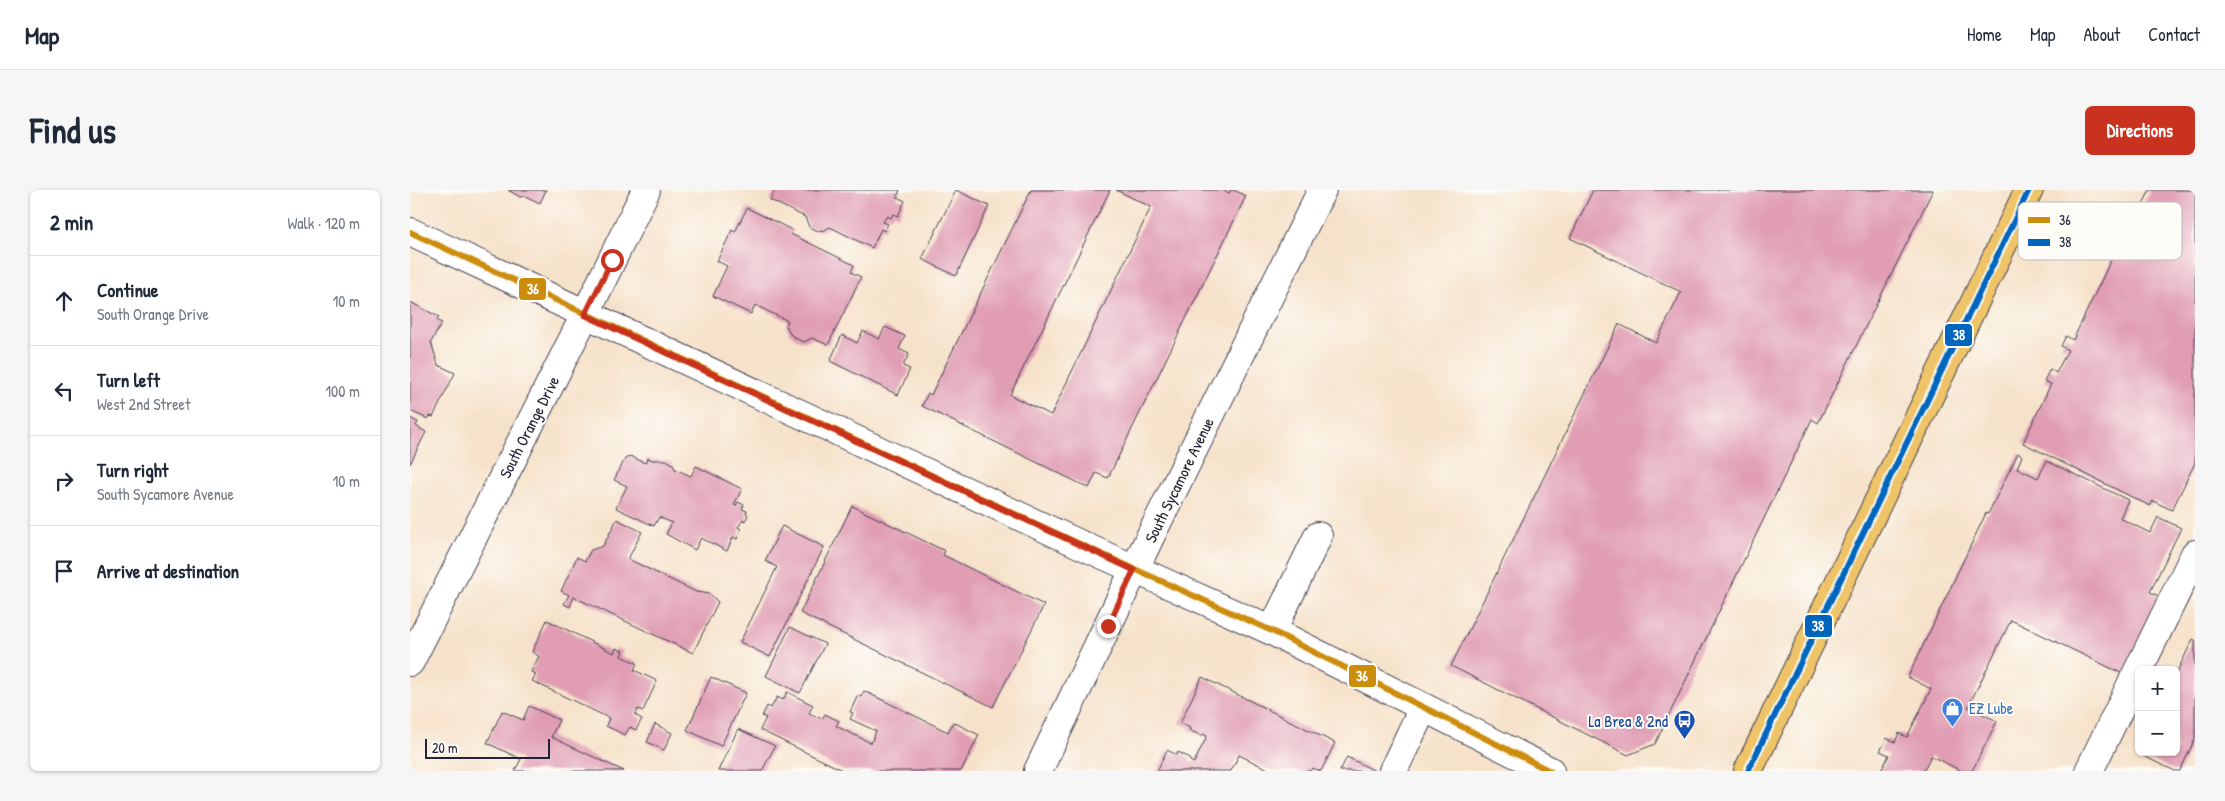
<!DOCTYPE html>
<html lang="en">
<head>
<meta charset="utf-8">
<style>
	body { margin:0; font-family:"Patrick Hand",sans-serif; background:#f6f6f7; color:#1f2937 }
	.controls { position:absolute; right:15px; bottom:15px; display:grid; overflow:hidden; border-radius:8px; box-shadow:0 1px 4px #0004 }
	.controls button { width:45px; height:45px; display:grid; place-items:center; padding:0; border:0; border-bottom:1px solid #e0e1e3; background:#fff; color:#1f2937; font:25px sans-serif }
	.scale { position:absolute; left:15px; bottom:12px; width:125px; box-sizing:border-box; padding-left:5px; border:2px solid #22223b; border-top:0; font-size:14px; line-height:18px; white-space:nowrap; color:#22223b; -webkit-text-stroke:4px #fdfcf7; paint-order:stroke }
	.stop { position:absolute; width:15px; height:15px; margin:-11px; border:4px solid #c8321e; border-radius:50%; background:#fff }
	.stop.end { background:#c8321e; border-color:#fff; box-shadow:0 1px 5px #0008 }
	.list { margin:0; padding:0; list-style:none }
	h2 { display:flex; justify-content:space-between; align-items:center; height:65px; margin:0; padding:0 20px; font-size:21px }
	h2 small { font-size:16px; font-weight:400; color:#747a83 }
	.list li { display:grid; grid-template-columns:32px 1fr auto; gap:15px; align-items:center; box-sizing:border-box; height:90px; padding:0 20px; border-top:1px solid #e0e1e3 }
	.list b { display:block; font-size:19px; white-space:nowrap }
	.list p { margin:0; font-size:16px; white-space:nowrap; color:#747a83 }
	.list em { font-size:16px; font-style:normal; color:#747a83 }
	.icon { flex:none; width:28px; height:28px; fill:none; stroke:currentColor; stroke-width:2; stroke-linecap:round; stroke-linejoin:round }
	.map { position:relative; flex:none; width:1785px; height:581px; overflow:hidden; border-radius:8px }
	header { display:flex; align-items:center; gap:30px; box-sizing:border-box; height:70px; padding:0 25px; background:#fff; border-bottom:1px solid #e0e1e3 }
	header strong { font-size:24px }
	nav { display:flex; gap:28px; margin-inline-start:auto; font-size:18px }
	.intro { display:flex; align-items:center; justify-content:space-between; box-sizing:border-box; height:120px; padding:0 30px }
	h1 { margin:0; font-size:35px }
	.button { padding:12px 22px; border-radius:8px; background:#c8321e; color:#fff; font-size:18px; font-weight:700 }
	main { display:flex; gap:30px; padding:0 30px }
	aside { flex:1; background:#fff; border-radius:8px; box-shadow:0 1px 4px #0004 }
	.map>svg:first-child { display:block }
	.building { fill:#e09db4 }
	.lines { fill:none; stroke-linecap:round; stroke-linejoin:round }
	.minor-casing { stroke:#423f50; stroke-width:30 }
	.major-casing { stroke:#423f50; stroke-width:30 }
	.minor { stroke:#fff; stroke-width:28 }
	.major { stroke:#efc469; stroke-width:28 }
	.bus-1-casing { stroke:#fdfcf7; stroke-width:10 }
	.bus-2-casing { stroke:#fdfcf7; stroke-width:10 }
	.bus-1 { stroke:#cc8c0c; stroke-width:6 }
	.bus-2 { stroke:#0065bd; stroke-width:6 }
	.route { stroke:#c8321e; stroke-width:6 }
	.labels { text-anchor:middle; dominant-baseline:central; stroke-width:4; stroke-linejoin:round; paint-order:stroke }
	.street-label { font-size:16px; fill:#22223b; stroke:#fdfcf7 }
	.shop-label { font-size:16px; fill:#366cbe; stroke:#fdfcf7; text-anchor:start }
	.transit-label { font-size:16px; fill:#164399; stroke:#fdfcf7; text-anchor:end }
	.key { fill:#fdfcf7; stroke:#bbbbbf; stroke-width:1 }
	.key-label { font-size:14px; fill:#22223b }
	.line-badge { stroke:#fdfcf7; stroke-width:2 }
	.badge-label { font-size:14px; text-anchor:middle; font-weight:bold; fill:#fff }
</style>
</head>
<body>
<header>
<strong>Map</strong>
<nav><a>Home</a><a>Map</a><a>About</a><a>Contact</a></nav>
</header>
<div class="intro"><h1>Find us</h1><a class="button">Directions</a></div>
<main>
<aside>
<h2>2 min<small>Walk · 120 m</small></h2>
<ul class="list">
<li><svg class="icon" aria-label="ahead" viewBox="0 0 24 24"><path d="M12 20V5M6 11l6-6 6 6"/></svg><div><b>Continue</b><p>South Orange Drive</p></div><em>10 m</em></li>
<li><svg class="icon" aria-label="left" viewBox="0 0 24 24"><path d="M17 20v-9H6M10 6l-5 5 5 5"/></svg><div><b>Turn left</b><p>West 2nd Street</p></div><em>100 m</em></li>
<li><svg class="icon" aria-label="right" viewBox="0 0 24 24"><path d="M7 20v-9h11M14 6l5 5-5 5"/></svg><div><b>Turn right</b><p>South Sycamore Avenue</p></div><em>10 m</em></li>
<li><svg class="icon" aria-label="arrive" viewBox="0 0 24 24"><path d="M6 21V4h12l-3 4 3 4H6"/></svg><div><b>Arrive at destination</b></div></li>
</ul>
</aside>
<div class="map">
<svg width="1785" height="581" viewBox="0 0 1785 581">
	<rect width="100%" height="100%" fill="#fdfcf7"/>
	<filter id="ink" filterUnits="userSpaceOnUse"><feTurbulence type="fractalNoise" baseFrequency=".02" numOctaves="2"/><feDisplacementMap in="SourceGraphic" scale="10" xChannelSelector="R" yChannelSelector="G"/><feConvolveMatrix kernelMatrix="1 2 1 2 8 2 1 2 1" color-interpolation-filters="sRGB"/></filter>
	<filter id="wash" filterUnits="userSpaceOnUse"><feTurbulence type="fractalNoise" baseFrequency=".0096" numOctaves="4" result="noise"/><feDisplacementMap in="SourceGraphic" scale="20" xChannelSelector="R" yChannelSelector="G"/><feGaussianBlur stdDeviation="1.12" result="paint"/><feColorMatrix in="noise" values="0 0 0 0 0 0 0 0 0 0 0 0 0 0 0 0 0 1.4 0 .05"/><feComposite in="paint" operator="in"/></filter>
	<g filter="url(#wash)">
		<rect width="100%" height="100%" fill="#f6e2ca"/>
		<g id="blocks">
			<path class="building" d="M98,0H136L130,13L115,6L110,7Z
				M365,0H490L487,7L495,11L488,26L483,24L481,28L477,26L473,32L478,34L474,41L471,39L462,58L420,37L415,40L408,41L399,37L395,27L360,10Z
				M546,0L579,16L546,86L512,69Z
				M621,0H700L600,205L641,225L741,17L706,0H813L819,3L821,0H824L836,6L698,288L686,283L679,298L512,216L518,203L521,205Z
				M1183,0H1523L1408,233L1402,229L1245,554L1218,565L1041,476L1209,134L1246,153L1271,102L1160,48Z
				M1740,0H1785V273L1762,320L1743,311L1740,316L1613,253L1641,194L1634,191L1640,179L1646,183L1658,160L1651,156L1656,146L1663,150L1711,49L1715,51Z
				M337,18L382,40L381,44L444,75L441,82L451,87L418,155L402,148L394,152L387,149L380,144L376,135L378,131L345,115L341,124L303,106L317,76L307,71L322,40L325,42Z
				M0,112L29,127L27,131L32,133L21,152L28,175L45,183L23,227L20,226L18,229L0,221Z
				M475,137L495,146L489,159L499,164L493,176L500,179L488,205L420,171L432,145L447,153L453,141L469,149Z
				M0,228L8,232L6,236L16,242L0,274Z
				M1608,263L1612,266L1607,278L1628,288L1637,271L1718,310L1710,328L1740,343L1748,327L1771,338L1740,402L1755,409L1717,486L1601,430L1558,517L1587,531L1562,581H1552L1521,566L1513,581H1471L1479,565L1470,561L1477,548L1485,552L1489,543L1497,547L1521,499L1498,487L1576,323L1578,324Z
				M220,266L235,273L238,268L242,270H256L263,274L265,279L281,286L286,276L332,299L324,315L326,316L328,312L334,315L332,319L337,321L336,323L338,325L335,331L333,330L328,337L331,339L327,349L323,347L317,361L291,348L285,360L256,344L262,333L249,327L244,336L206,318L217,296L204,290L215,269Z
				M442,316L535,361L533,365L634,415L583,517L390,423Z
				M207,329L232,342L218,369L286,402L300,404L308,412L283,463L164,407L160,417L154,414L159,405L151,401L167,367L175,371L181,360L193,356Z
				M372,336L414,357L360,467L330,452L367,377L355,371Z
				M137,430L204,463L206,458L213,461L211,466L227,473L224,480L247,491L233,521L228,519L225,525L232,529L226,540L220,537L215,545L196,536L199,528L122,491L126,484L121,482L129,466L122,462Z
				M380,437L415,454L390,503L356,486Z
				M1783,449L1785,450V549L1770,581H1765L1735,567L1737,562H1766V484Z
				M301,487L336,503L311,556L277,540Z
				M792,487L925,553L911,581L902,578L900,581H862L829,565L821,581H747L757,560L767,565L768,562L780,568L779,570L784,573L797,546L793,544L792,546L779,540L780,538L770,533Z
				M454,501L538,542L543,532L569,545L551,581H434L350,540L356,528L352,526L357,516L361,518L367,507L373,510L377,502L403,515L399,523L412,529L415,524L429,531L426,536L461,553L466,541L440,529L443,523L440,522L448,505L451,507Z
				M119,516L149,530L141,547L214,581H105L111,569L77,553L92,521L113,530Z
				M245,534L262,543L254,560L237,552Z
				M328,539L365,556L352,581H308Z
				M937,567L965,581H930Z"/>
		</g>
	</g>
	<g filter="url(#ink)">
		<use href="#blocks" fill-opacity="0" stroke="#423f50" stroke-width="1"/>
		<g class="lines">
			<defs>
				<path id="minor" d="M0,42L680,359L862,441L1140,581
					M862,441L908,346
					M0,472L175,125L236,0
					M628,581L740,347L912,0
					M983,581L1013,518
					M1679,581L1785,364"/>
				<path id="major" d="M1338,581L1619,0"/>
			</defs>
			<use href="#minor" class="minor-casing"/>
			<use href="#major" class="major-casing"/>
			<use href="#minor" class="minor"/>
			<use href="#major" class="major"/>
			<defs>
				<path id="bus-1" d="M0,42L680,359L862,441L1140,581"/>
				<path id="bus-2" d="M1338,581L1619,0"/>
			</defs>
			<use href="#bus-1" class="bus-1-casing"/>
			<use href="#bus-2" class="bus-2-casing"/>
			<use href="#bus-1" class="bus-1"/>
			<use href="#bus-2" class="bus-2"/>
		</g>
	</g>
	<g class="lines" filter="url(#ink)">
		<path class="route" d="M202,70L175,125L724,380L698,436"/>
	</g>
	<defs>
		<symbol id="shop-pin" viewBox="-11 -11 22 30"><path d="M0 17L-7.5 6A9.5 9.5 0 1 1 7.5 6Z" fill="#3f7fe0" stroke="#fdfcf7"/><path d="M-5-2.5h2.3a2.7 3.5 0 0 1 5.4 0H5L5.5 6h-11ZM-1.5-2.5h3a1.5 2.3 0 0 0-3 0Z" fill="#fff"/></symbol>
		<symbol id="bus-pin" viewBox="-11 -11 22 30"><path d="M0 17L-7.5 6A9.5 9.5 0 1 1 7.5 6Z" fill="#1a4fb4" stroke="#fdfcf7"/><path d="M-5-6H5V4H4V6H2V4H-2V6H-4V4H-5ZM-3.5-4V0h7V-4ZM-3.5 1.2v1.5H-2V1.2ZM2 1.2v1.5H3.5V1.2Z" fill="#fff"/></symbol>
	</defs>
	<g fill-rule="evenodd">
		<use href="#shop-pin" x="1530" y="506" width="25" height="34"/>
		<use href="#bus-pin" x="1262" y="518" width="25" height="34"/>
	</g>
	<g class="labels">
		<g class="street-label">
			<text transform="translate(119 237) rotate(-63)">South Orange Drive</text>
			<text transform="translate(769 290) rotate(-64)">South Sycamore Avenue</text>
		</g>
		<g class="shop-label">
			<text x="1559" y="518">EZ Lube</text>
		</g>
		<g class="transit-label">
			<text x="1258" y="531">La Brea &amp; 2nd</text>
		</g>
	</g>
	<rect x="1608" y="12" width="164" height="58" rx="8" class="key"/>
	<rect x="1618" y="27" width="22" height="6" fill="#cc8c0c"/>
	<rect x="1618" y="49" width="22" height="7" fill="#0065bd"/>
	<g class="key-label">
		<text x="1649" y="35">36</text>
		<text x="1649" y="57">38</text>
	</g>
	<g class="line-badge">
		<rect x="108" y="87" width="29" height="24" rx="5" fill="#cc8c0c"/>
		<rect x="1534" y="133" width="29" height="24" rx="5" fill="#0065bd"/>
		<rect x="1394" y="424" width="29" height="24" rx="5" fill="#0065bd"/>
		<rect x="938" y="474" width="29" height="24" rx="5" fill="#cc8c0c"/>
	</g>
	<g class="badge-label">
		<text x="123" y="104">36</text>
		<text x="1549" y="150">38</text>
		<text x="1408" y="441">38</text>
		<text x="952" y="491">36</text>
	</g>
</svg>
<div class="controls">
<button>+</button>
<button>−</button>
</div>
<div class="scale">20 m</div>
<div class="stop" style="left:202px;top:70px"></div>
<div class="stop end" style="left:698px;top:436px"></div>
</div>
</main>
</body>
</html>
